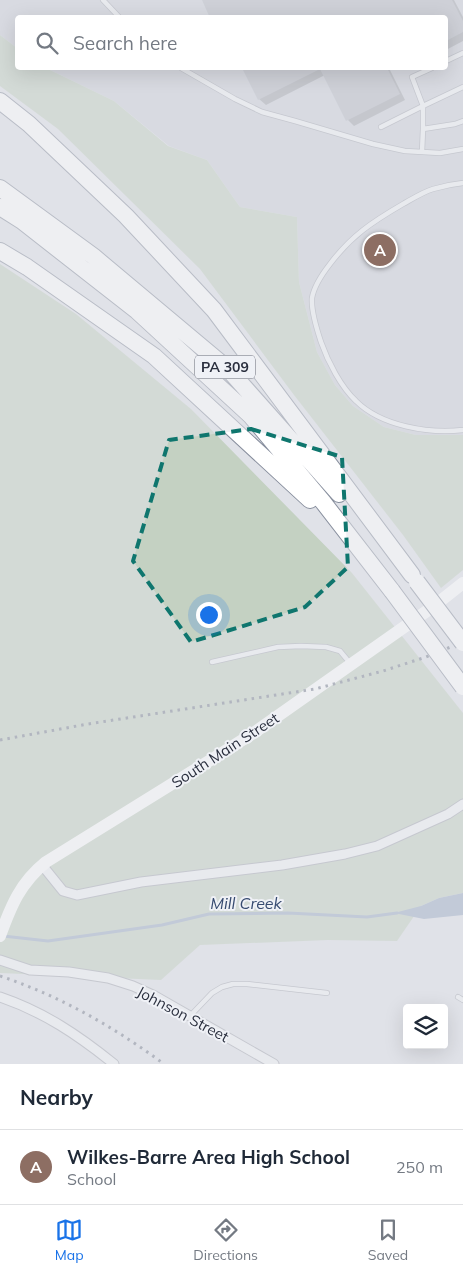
<!DOCTYPE html>
<html lang="en">
<head>
<meta charset="utf-8">
<style>
	body { margin:0; font-family:Mulish,sans-serif; background:#f6f6f7; color:#1f2937 }
	.controls { position:absolute; right:15px; bottom:15px; display:grid; overflow:hidden; border-radius:5px; box-shadow:0 5px 20px #0002 }
	.controls button { width:45px; height:45px; display:grid; place-items:center; padding:0; border:0; border-bottom:1px solid #e0e1e3; background:#fff; color:#1f2937; font:25px sans-serif }
	.you { position:absolute; left:208px; top:614px; width:18px; height:18px; margin:-12px; border:4px solid #fff; border-radius:50%; background:#1a73e8; box-shadow:0 0 0 8px #1a73e833 }
	.badge { display:grid; place-items:center; width:32px; height:32px; border-radius:50%; background:#1a73e8; color:#fff; font-size:16px; font-weight:700 }
	.pin { position:absolute; translate:-50% -50%; border:2px solid #fff; box-shadow:0 1px 5px #0006 }
	.list { margin:0; padding:0; list-style:none }
	h2 { display:flex; justify-content:space-between; align-items:center; height:65px; margin:0; padding:0 20px; font-size:21px }
	h2 small { font-size:16px; font-weight:400; color:#747a83 }
	.list li { display:grid; grid-template-columns:32px 1fr auto; gap:15px; align-items:center; box-sizing:border-box; height:75px; padding:0 20px; border-top:1px solid #e0e1e3 }
	.list b { display:block; font-size:19px; white-space:nowrap }
	.list p { margin:0; font-size:16px; white-space:nowrap; color:#747a83 }
	.list em { font-size:16px; font-style:normal; color:#747a83 }
	.icon { flex:none; width:28px; height:28px; fill:none; stroke:currentColor; stroke-width:2; stroke-linecap:round; stroke-linejoin:round }
	.map { position:relative; flex:none; width:463px; height:1064px; overflow:hidden }
	.search { position:absolute; background:#fff; box-shadow:0 5px 20px #0002; left:15px; right:15px; top:15px; height:55px; display:flex; align-items:center; gap:12px; box-sizing:border-box; padding:0 18px; border-radius:5px; color:#747a83; font-size:19px }
	.sheet { height:140px; background:#fff }
	nav { display:flex; justify-content:space-around; align-items:center; box-sizing:border-box; height:70px; border-top:1px solid #e0e1e3; background:#fff; font-size:14px; color:#747a83 }
	nav a { display:grid; justify-items:center; gap:2px }
	nav .on { color:#1a73e8 }
	.map>svg:first-child { display:block }
	.built { fill:#ced1da }
	.green { fill:#c4d1c2 }
	.water { fill:#9dadc6 }
	.shadow { fill:#0003 }
	.lines { fill:none; stroke-linecap:round; stroke-linejoin:round }
	.stream { stroke:#9dadc6; stroke-width:3 }
	.building { fill:#b8bbc4 }
	.lane-casing { stroke:#a6a9b2; stroke-width:6 }
	.street-casing { stroke:#a6a9b2; stroke-width:11 }
	.highway-casing { stroke:#888f9e; stroke-width:18 }
	.lane { stroke:#f2f3f7; stroke-width:4.5 }
	.street { stroke:#f2f3f7; stroke-width:9 }
	.secondary { stroke:#fff; stroke-width:12 }
	.highway { stroke:#fff; stroke-width:16 }
	.rail { stroke:#7a8191; stroke-width:3; stroke-dasharray:2.5 5; stroke-linecap:butt }
	.highway-bridge-casing { stroke:#888f9e; stroke-width:18; stroke-linecap:butt }
	.highway-bridge { stroke:#fff; stroke-width:16 }
	.marked { fill:none; stroke:#0f766e; stroke-width:4; stroke-dasharray:10 6; stroke-linejoin:round }
	.labels { text-anchor:middle; dominant-baseline:central; stroke-width:4; stroke-linejoin:round; paint-order:stroke }
	.shield { fill:#eff1f6; stroke:#656975; stroke-width:1 }
	.shield-label { font-size:14px; font-weight:bold; fill:#2a2f3e }
	.street-label { font-size:15px; fill:#2a2f3e; stroke:#eff1f6 }
	.water-label { font-size:16px; font-style:italic; fill:#364a70; stroke:#eff1f6 }
</style>
</head>
<body>
<div class="map">
<svg width="463" height="1064" viewBox="0 0 463 1064">
	<rect width="100%" height="100%" fill="#e0e2e8"/>
	<path class="built" d="M0,0H463V435H416L384,427L353,406L335,385L317,352L299,282L297,217L240,207L207,160L169,146L114,101L46,68H446V18H18L17,48L0,35Z"/>
	<path class="green" d="M0,35L17,48L18,68H46L114,101L168,146L207,160L240,207L297,217L299,282L317,352L335,385L353,406L384,427L416,435H463V570L441,588L403,535L294,395L200,269L58,129L0,86Z
		M0,264L76,314L191,409L352,573L459,708L463,713V893L439,898L421,906L397,941L328,940L200,945L161,980L0,973Z"/>
	<path class="water" d="M463,893V915L424,919L394,913L421,906L439,898Z"/>
	<path class="shadow" d="M203,0H454L463,17V41L446,50V18Z
		M244,68H389L405,100L354,126L348,120L325,75L266,105L259,99Z"/>
	<g class="lines">
		<path class="stream" d="M3,936L48,941L162,925L209,914L288,913L367,917L397,913"/>
	</g>
	<path class="building" d="M202,0H452L463,21V32L446,41V18H210Z
		M242,68H387L400,94L346,121L320,69L258,100Z"/>
	<g class="lines">
		<defs>
			<path id="lane" d="M103,0L120,18
				M446,61L463,53
				M181,68L235,99L262,112L295,121L373,144L405,151L440,153L463,149
				M381,127L423,106L412,77L432,68
				M423,129V106L463,87
				M422,152L423,129L455,124L463,121
				M463,183C453,184 443,186 433,189C423,192 412,199 403,204C372,222 351,236 330,264C323,273 314,286 312,298C311,310 317,330 321,342C328,362 341,387 356,401C381,426 429,434 463,430
				M212,662L278,647L301,646L326,647L340,651L350,663
				M458,997L463,1000
				M191,1015L212,993L222,987L233,984H247L327,993"/>
			<path id="street" d="M42,865L63,891L77,895L141,882L282,865L345,854L377,846L448,814L463,804
				M0,960L30,970L69,972L108,978L133,986L153,995L274,1064
				M0,997C44,1012 78,1035 114,1064"/>
			<path id="highway" d="M0,101L29,124L126,216L214,310L412,575
				M0,188L93,256L229,370L339,494
				M0,207L22,221L137,311L251,416L323,502L392,591
				M0,251L27,267L154,356L310,500"/>
		</defs>
		<use href="#lane" class="lane-casing"/>
		<use href="#street" class="street-casing"/>
		<use href="#highway" class="highway-casing"/>
		<use href="#lane" class="lane"/>
		<use href="#street" class="street"/>
		<path class="secondary" d="M0,936C11,906 20,883 46,862L217,756L255,732L434,606L463,583"/>
		<use href="#highway" class="highway"/>
		<path class="rail" d="M0,740L88,724L315,689L383,671L426,657L463,642
			M0,976C60,996 114,1027 164,1064"/>
		<defs>
			<path id="highway-bridge" d="M417,582L463,643
				M392,591L463,687"/>
		</defs>
		<use href="#highway-bridge" class="highway-bridge-casing"/>
		<use href="#highway-bridge" class="highway-bridge"/>
	</g>
	<path d="M0 0H463V1064H0ZM251,429L342,457L348,567L305,607L191,642L133,561L169,440Z" fill="#e0e2e8" fill-opacity=".55" fill-rule="evenodd"/>
	<path class="marked" d="M251,429L342,457L348,567L305,607L191,642L133,561L169,440Z"/>
	<g class="labels">
		<rect class="shield" x="195" y="355.5" width="60" height="23" rx="4"/>
		<g class="shield-label">
			<text x="225" y="367">PA 309</text>
		</g>
		<g class="street-label">
			<text transform="translate(225 750) rotate(-33)">South Main Street</text>
			<text transform="translate(183 1014) rotate(28)">Johnson Street</text>
		</g>
		<g class="water-label">
			<text x="246" y="903">Mill Creek</text>
		</g>
	</g>
</svg>
<div class="controls">
<button><svg class="icon" aria-label="layers" viewBox="0 0 24 24"><path d="M12 4l9 5-9 5-9-5zM3 14l9 5 9-5"/></svg></button>
</div>
<div class="you"></div>
<div class="pin badge" style="left:380px;top:250px;background:#8d6e63">A</div>
<div class="search"><svg class="icon" aria-label="search" viewBox="0 0 24 24"><circle cx="10" cy="10" r="6"/><path d="M15 15l6 6"/></svg>Search here</div>
</div>
<section class="sheet">
<h2>Nearby<small></small></h2>
<ul class="list">
<li><span class="badge" style="background:#8d6e63">A</span><div><b>Wilkes-Barre Area High School</b><p>School</p></div><em>250 m</em></li>
</ul>
</section>
<nav>
<a class="on"><svg class="icon" aria-label="map" viewBox="0 0 24 24"><path d="M3 6l6-2 6 2 6-2v14l-6 2-6-2-6 2zM9 4v14M15 6v14"/></svg>Map</a>
<a><svg class="icon" aria-label="directions" viewBox="0 0 24 24"><path d="M12 3l9 9-9 9-9-9zM9 14v-3h6M13 9l2 2-2 2"/></svg>Directions</a>
<a><svg class="icon" aria-label="saved" viewBox="0 0 24 24"><path d="M7 4h10v16l-5-4-5 4z"/></svg>Saved</a>
</nav>
</body>
</html>
